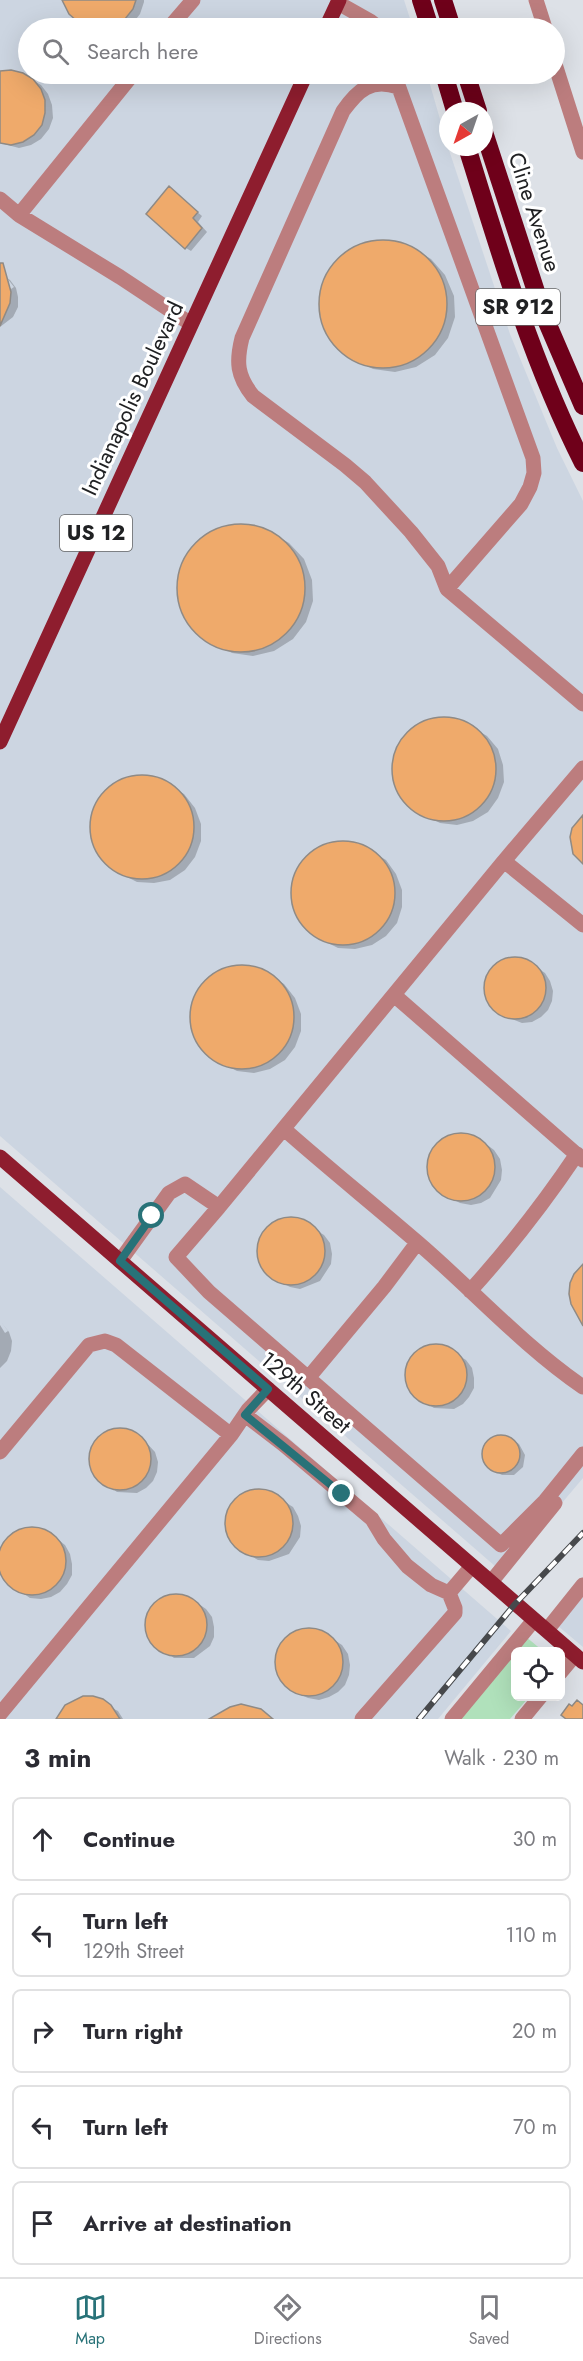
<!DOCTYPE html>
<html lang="en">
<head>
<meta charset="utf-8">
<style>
	body { margin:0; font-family:Jost,sans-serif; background:#f7f7f7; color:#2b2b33 }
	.controls { position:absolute; right:18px; bottom:18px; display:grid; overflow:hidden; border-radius:9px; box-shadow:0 6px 24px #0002 }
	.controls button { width:54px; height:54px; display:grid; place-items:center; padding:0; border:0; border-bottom:2px solid #e1e1e2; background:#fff; color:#2b2b33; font:30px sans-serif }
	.compass { position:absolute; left:439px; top:102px; width:54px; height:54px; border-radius:50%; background:#fff; box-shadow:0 6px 24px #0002; rotate:220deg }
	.stop { position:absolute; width:18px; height:18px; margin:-14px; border:4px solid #287278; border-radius:50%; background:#fff }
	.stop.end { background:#287278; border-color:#fff; box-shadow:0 2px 6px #0008 }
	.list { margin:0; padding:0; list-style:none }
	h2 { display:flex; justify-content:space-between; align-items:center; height:78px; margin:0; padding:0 24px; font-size:26px }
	h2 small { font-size:20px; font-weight:400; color:#7c7c81 }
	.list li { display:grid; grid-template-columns:39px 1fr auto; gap:18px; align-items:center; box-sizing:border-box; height:84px; margin:0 12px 12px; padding:0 12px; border:2px solid #e1e1e2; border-radius:9px }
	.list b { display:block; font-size:22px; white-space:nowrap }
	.list p { margin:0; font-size:20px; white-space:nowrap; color:#7c7c81 }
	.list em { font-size:20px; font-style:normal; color:#7c7c81 }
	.icon { flex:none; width:33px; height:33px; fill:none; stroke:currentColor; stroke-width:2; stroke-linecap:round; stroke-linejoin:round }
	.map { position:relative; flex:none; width:583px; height:1719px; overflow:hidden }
	.search { position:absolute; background:#fff; box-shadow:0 6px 24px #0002; left:18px; right:18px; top:18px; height:66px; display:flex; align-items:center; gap:15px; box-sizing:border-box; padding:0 21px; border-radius:33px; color:#7c7c81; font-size:22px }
	.sheet { height:558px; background:#fff }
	nav { display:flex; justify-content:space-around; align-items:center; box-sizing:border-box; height:84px; border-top:2px solid #e1e1e2; background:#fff; font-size:16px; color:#7c7c81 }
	nav a { display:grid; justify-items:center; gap:3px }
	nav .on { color:#287278 }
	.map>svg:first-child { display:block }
	.built { fill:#ccd5e1 }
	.green { fill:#b0e1bb }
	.shadow { fill:#0003 }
	.building { fill:#efaa6b; stroke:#8f8a85; stroke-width:1.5 }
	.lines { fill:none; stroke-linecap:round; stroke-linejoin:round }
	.minor { stroke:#bc7d7e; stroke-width:15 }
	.major { stroke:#8e1d2e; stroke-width:15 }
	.highway { stroke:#6f001a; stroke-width:18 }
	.rail-casing { stroke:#47494c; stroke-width:6 }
	.rail { stroke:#fff; stroke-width:4; stroke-dasharray:11; stroke-linecap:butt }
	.route { stroke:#287278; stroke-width:8 }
	.labels { text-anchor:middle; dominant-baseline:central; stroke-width:6; stroke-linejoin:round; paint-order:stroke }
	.shield { fill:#fff; stroke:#636465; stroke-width:1.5 }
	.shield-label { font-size:21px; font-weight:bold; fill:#202123 }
	.street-label { font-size:22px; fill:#202123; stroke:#fff }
</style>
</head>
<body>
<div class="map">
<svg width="583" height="1719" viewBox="0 0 583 1719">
	<rect width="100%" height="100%" fill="#dde1e7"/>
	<path class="built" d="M0,0H404L413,28H28V74H427L448,147L510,334L557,448L583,501V1478L503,1573L0,1136Z
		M0,1187L511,1631L438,1719H0Z
		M583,1597V1647L558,1626Z"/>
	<path class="green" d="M525,1636L543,1651L516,1652V1696L529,1697L510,1719H455Z"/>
	<path class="shadow" d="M65,0H144V2L140,14L133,23L124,28H93L79,21Z
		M0,73L22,74L41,85L48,94L52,105L53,118L49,129L41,139L31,145L19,148L0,143Z
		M169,188L202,216L198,222L207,232L191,251L186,248Z
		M385,240L405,244L431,259L445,275L454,296L455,317L448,338L435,355L416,367L395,372L373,369L345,355L331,340L322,322L319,302L323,282L333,265L347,251L365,243Z
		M0,274L11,289L14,287L7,278L10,280L16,288L18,297V307L13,317L0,327Z
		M243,524L263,528L289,543L304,559L312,580L313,601L306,622L293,639L274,651L253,656L232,653L204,638L190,624L181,606L178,586L181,567L191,549L205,535L223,527Z
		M448,718L464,722L487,736L498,749L503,765L504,782L498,798L488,812L473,821L457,825L440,823L416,811L404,799L396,785L393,768L396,752L404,737L416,726L432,719Z
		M145,777L162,781L184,794L195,808L201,824V841L195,857L185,870L170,880L154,883L137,882L113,870L101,858L93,843L90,827L93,810L101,796L113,785L129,778Z
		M347,843L363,846L386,860L396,874L402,890V907L397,923L386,936L372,945L355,949L338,948L314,936L302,924L294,909L292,893L295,876L303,862L315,851L330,844Z
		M510,959L529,962L545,973L550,981L553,991L552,1001L548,1010L541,1017L532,1022L522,1023L504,1016L489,1004L485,985L487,976L500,962Z
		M245,966L262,970L284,984L295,998L301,1014V1031L295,1047L285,1060L270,1069L254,1073L237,1071L213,1059L201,1048L193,1033L190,1017L193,1000L201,986L214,974L229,968Z
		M458,1134L478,1139L486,1144L494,1150L500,1159L502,1170L501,1180L490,1198L481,1203L471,1205L460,1203L442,1194L435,1187L428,1168L429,1158L440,1142Z
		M288,1218L298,1219L324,1235L330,1243L332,1254L331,1264L320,1281L300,1289L290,1287L272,1278L265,1271L258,1252L259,1242L270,1226Z
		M1,1322L9,1332L12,1341L11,1351L7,1361L0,1368V1325L5,1333L8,1331Z
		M431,1346H441L458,1355L466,1360L472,1368L474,1378V1388L469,1397L463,1404L454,1409L434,1408L417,1398L411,1391L406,1372L409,1363L422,1349Z
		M115,1430L134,1433L142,1438L155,1452L158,1462L157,1472L153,1481L146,1488L137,1493L117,1492L94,1475L90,1456L98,1439Z
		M496,1437H508L519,1444L525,1455L523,1467L514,1475H502L490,1469L484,1459V1448L487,1443Z
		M267,1491L293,1507L298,1516L301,1526L300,1537L289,1554L269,1561L258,1560L241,1550L228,1534V1515L238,1498L247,1493Z
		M39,1529L56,1538L65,1545L70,1554L72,1564V1575L67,1584L60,1592L51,1597L41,1599L30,1598L5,1581L0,1568V1552L10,1536L19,1531Z
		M171,1595L190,1598L206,1609L212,1617L214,1627V1637L210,1646L194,1658H174L150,1640L147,1631L146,1622L154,1604Z
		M306,1629L316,1630L325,1634L342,1645L348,1654L350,1665L349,1675L345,1685L338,1692L329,1697L319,1700L308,1698L299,1694L290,1689L278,1673L277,1653L281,1644L297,1631Z
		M83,1697L110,1707L118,1711L123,1719H59L61,1715L74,1700Z"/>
	<path class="building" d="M62,0H136L133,9L125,19L114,26L103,28H89L78,22L69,14Z
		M11,70L23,73L33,79L41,89L45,100V113L42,125L34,135L23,142L11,145L0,143V71Z
		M169,186L198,212L193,218L202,228L185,249L146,214Z
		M319 304a64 64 0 1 1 128 0a64 64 0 1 1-128 0Z
		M0,263H3L11,292L10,303L0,326Z
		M177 588a64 64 0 1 1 128 0a64 64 0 1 1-128 0Z
		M392 769a52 52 0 1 1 104 0a52 52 0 1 1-104 0Z
		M90 827a52 52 0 1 1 104 0a52 52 0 1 1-104 0Z
		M583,815V864L573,854L570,837L572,828Z
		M291 893a52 52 0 1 1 104 0a52 52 0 1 1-104 0Z
		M484 988a31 31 0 1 1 62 0a31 31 0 1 1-62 0Z
		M190 1017a52 52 0 1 1 104 0a52 52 0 1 1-104 0Z
		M427 1167a34 34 0 1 1 68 0a34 34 0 1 1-68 0Z
		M257 1251a34 34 0 1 1 68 0a34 34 0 1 1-68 0Z
		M583,1264V1326L571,1304L569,1294L570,1283L574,1274Z
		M405 1375a31 31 0 1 1 62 0a31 31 0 1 1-62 0Z
		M89 1459a31 31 0 1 1 62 0a31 31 0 1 1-62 0Z
		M482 1454a19 19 0 1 1 38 0a19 19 0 1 1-38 0Z
		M225 1523a34 34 0 1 1 68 0a34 34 0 1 1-68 0Z
		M-2 1561a34 34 0 1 1 68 0a34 34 0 1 1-68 0Z
		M145 1625a31 31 0 1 1 62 0a31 31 0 1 1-62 0Z
		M275 1662a34 34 0 1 1 68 0a34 34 0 1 1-68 0Z
		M83,1696H93L103,1699L111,1705L120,1719H56L65,1705Z
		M577,1700L583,1705V1719H566L561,1715L569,1704L572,1706Z
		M241,1704L261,1709L273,1719H209L230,1707Z"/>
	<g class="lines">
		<path class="minor" d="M536,0L545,28
			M338,3L370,21L379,28
			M169,28L193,0
			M554,61L583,152
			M394,74L533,458L534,473L530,487L521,504L447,589L583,704
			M398,87C371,78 358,90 343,111L242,338C236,362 237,376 253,396L345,465L365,482L411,532L438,566L447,589
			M0,199L19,215L120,277L191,324
			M19,215L133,74
			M504,861L583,768
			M394,995L583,1160
			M284,1129C328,1168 373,1204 417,1242C473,1290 522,1345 583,1387
			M219,1207L176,1257L209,1292L501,1545L545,1501L583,1454
			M120,1261L169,1193L185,1184L219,1207L504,861L583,925
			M470,1291C509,1248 544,1203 577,1154
			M309,1377L384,1287L417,1243
			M245,1415L283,1444L372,1519L384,1539L407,1566L431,1585L449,1593
			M0,1452L89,1345L105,1341L116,1345L231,1435
			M491,1582L555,1503
			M547,1630L583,1585
			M560,1673L575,1655
			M0,1714L231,1435L248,1410L268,1389
			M362,1719L455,1613V1608L449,1593L472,1566
			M452,1719L534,1620
			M522,1719L541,1696"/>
		<path class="major" d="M326,28L339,0
			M0,742L306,74
			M0,1157L583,1662"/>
		<path class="highway" d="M421,0L430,28
			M443,0L452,28
			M444,74L455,111
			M466,74L478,111
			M484,132L543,313L583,406
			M467,147C500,254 532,362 583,463"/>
		<defs>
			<path id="rail" d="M419,1719L515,1604L583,1533"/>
		</defs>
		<use href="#rail" class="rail-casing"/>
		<use href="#rail" class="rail"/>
	</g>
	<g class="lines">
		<path class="route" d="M152,1216L120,1261L268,1389L245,1415L342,1494"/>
	</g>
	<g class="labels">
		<g class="shield">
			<rect x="476" y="289" width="84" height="36" rx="4.5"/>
			<rect x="60" y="515" width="72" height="36" rx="4.5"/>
		</g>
		<g class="shield-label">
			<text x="518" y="307">SR 912</text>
			<text x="96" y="533">US 12</text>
		</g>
		<g class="street-label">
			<text transform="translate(535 212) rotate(72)">Cline Avenue</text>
			<text transform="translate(132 398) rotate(-65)">Indianapolis Boulevard</text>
			<text transform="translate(306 1392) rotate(41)">129th Street</text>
		</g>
	</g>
</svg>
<div class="controls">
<button><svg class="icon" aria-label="locate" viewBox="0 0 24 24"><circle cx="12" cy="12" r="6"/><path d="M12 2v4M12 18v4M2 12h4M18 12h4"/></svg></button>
</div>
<svg class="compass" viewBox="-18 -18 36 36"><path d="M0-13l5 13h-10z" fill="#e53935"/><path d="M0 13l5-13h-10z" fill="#7c7c81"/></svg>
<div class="stop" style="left:152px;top:1216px"></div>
<div class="stop end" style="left:342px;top:1494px"></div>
<div class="search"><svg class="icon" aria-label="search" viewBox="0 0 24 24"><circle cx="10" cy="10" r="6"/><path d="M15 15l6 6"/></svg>Search here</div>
</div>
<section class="sheet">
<h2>3 min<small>Walk · 230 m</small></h2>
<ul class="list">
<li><svg class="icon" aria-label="ahead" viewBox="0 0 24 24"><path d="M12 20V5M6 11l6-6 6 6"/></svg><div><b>Continue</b></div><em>30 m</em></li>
<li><svg class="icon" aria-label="left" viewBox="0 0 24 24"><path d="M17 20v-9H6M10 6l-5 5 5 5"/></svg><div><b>Turn left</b><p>129th Street</p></div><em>110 m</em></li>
<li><svg class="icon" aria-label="right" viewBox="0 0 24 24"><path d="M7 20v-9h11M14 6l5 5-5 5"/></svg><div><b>Turn right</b></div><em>20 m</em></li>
<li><svg class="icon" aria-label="left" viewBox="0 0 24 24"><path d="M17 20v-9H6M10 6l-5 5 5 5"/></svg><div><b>Turn left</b></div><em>70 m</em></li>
<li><svg class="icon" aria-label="arrive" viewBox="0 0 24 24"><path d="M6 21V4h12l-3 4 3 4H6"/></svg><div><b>Arrive at destination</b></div></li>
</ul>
</section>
<nav>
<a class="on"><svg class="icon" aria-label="map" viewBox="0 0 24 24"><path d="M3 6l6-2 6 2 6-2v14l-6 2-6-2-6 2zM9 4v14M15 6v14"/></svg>Map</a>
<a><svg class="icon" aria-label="directions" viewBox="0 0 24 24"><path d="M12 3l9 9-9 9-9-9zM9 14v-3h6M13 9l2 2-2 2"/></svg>Directions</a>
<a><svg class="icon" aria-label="saved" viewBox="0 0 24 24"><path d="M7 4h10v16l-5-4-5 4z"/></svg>Saved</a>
</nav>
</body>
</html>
